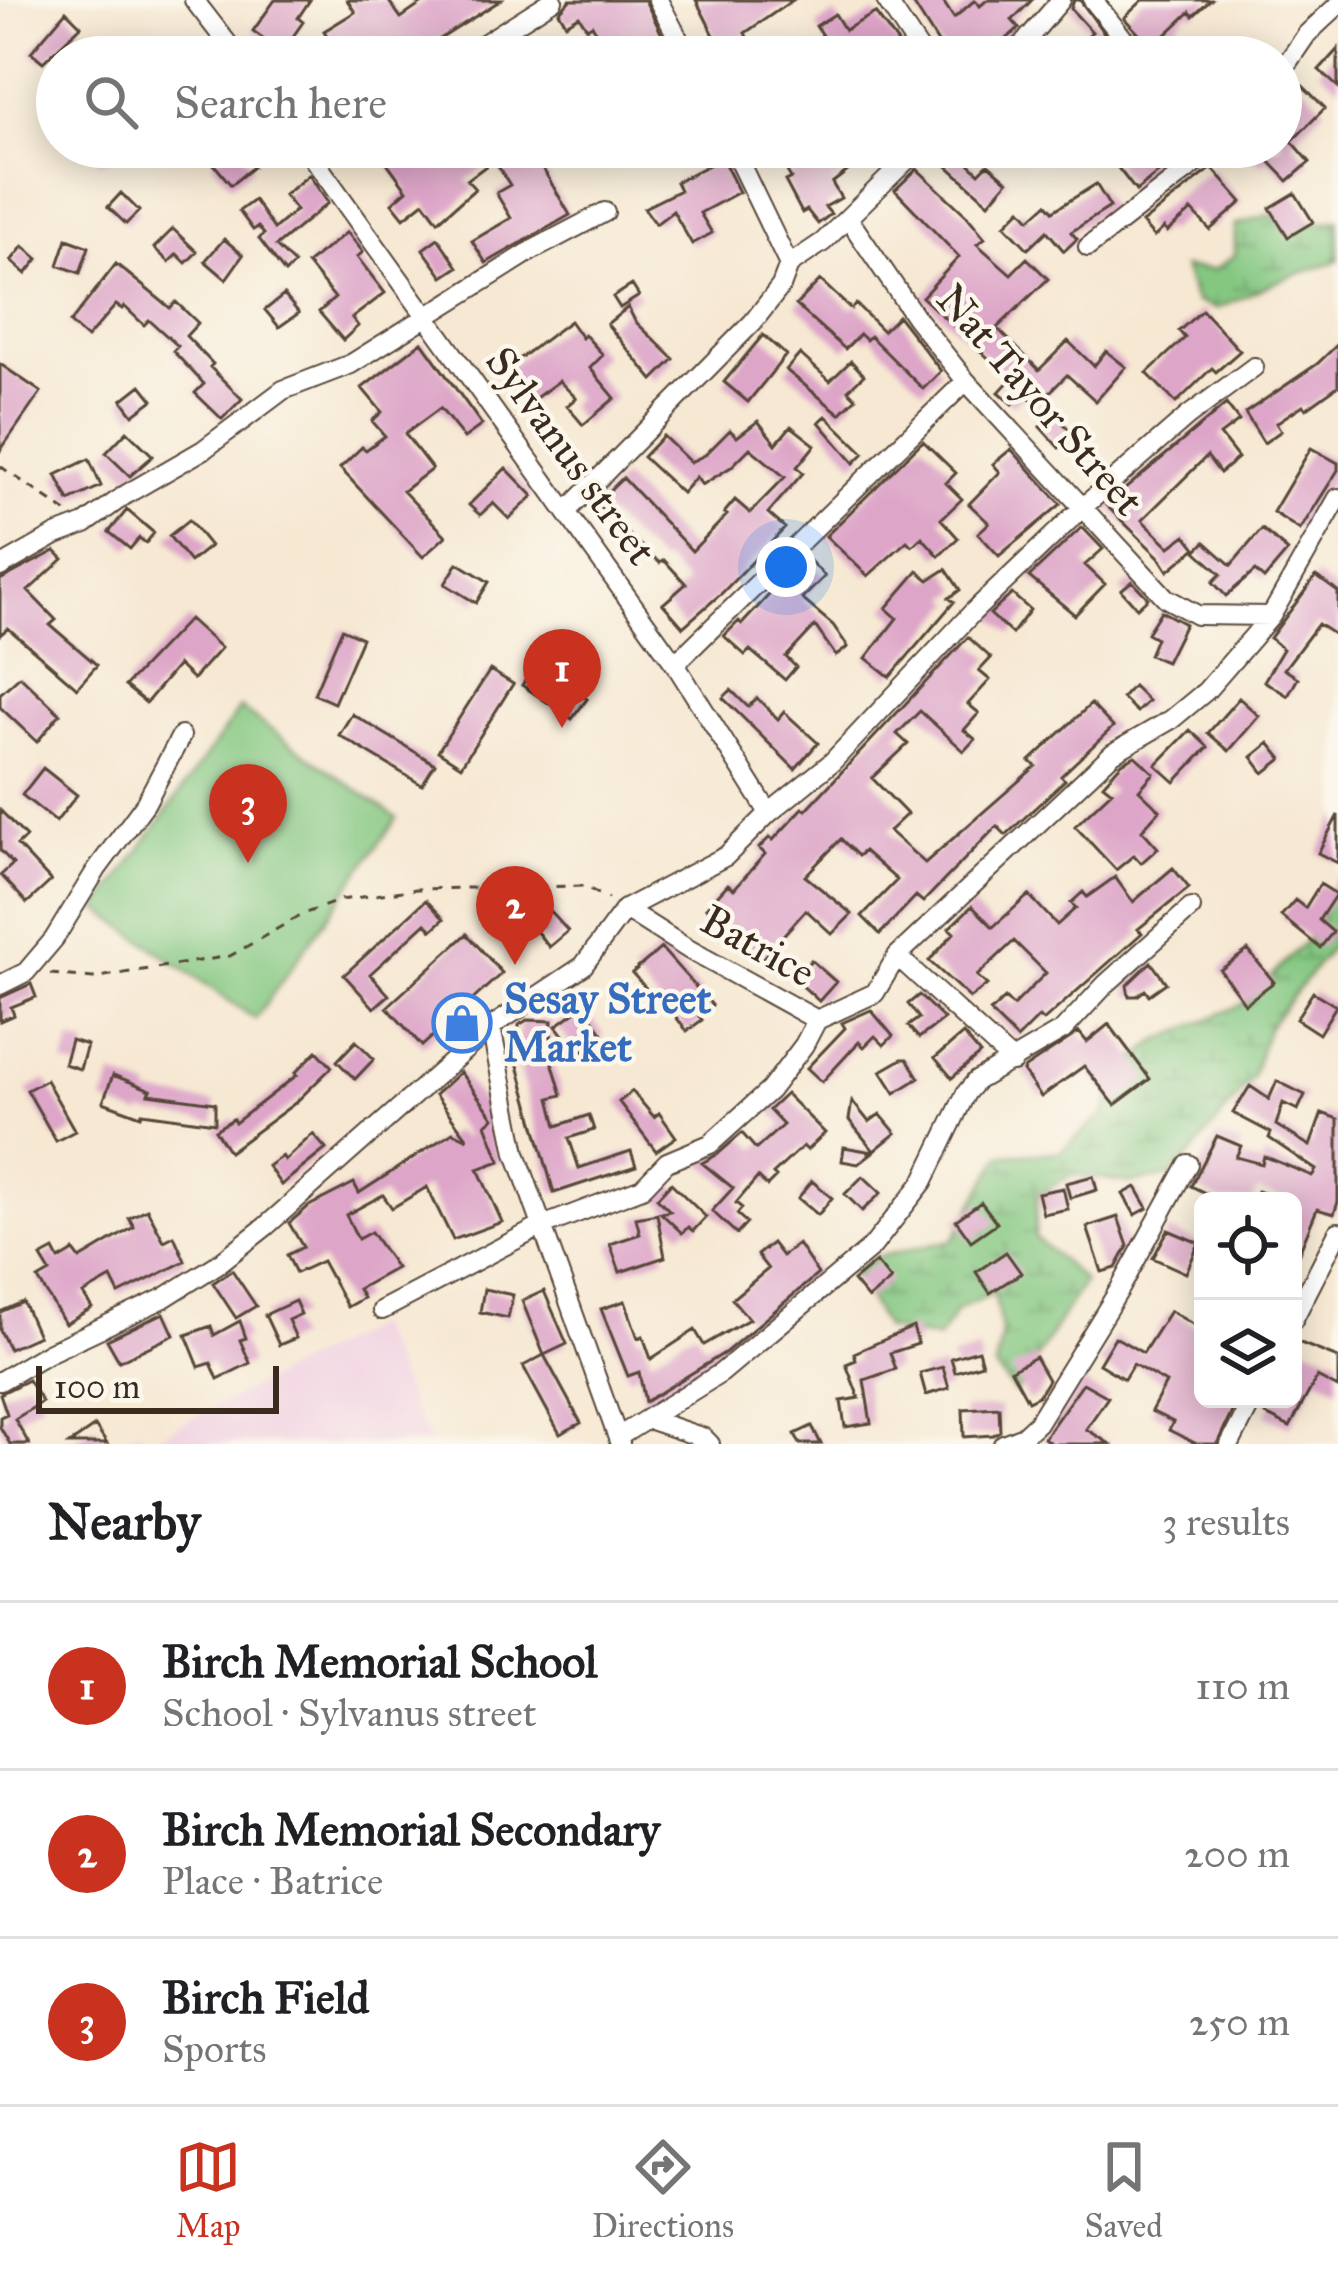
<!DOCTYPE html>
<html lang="en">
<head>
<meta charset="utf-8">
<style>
	body { margin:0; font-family:"IM FELL Great Primer",serif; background:#f6f6f6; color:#202124 }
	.controls { position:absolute; right:36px; bottom:36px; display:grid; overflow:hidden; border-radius:18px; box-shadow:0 6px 30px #0003 }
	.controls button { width:108px; height:108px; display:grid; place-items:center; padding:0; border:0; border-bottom:3px solid #e0e0e0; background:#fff; color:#202124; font:60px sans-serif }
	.scale { position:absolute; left:36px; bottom:30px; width:243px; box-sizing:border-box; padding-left:12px; border:6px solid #3b2a1e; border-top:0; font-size:33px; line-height:42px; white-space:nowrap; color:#3b2a1e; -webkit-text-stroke:9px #fbf7ec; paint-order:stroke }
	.you { position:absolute; left:786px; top:567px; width:42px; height:42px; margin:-30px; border:9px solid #fff; border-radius:50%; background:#1a73e8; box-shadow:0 0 0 18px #1a73e833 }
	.badge { display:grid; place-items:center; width:78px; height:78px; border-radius:50%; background:#c8321e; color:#fff; font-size:39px; font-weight:700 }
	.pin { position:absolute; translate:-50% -99px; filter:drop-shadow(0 3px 6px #0008) }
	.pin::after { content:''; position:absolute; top:63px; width:42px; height:36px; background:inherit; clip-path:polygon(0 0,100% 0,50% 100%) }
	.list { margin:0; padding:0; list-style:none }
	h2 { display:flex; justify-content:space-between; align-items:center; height:156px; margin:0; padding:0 48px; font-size:51px }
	h2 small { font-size:39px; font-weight:400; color:#757577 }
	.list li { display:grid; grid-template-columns:78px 1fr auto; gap:36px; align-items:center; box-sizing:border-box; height:168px; padding:0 48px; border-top:3px solid #e0e0e0 }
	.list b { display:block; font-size:45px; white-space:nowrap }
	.list p { margin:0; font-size:39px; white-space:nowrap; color:#757577 }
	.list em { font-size:39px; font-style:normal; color:#757577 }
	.icon { flex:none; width:66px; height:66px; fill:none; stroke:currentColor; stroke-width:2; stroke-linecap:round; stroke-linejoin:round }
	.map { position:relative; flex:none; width:1338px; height:1444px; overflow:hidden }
	.search { position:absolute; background:#fff; box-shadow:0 6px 30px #0003; left:36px; right:36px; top:36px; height:132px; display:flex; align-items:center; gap:30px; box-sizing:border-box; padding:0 42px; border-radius:66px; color:#757577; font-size:45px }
	.sheet { height:660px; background:#fff }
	nav { display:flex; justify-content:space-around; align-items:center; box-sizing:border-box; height:168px; border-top:3px solid #e0e0e0; background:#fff; font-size:33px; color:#757577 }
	nav a { display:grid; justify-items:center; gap:6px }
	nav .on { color:#c8321e }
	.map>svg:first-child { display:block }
	.built { fill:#f1d0e2 }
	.wetland { fill:url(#wetland-marsh); stroke:#607850; stroke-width:3 }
	.garden { fill:#84c781; stroke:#607850; stroke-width:3 }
	.building { fill:#dda5c8 }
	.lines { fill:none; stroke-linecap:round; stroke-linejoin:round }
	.minor-casing { stroke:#574639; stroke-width:22 }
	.path { stroke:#574639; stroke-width:3; stroke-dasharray:9 9; stroke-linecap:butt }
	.minor { stroke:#fff; stroke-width:18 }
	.labels { text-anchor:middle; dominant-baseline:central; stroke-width:9; stroke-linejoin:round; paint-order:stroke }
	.street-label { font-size:42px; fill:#3b2a1e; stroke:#fbf7ec }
	.shop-label { font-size:42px; font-weight:bold; fill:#366cbe; stroke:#fbf7ec; text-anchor:start }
</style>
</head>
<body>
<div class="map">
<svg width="1338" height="1444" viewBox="0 0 1338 1444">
	<defs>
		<pattern id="wetland-marsh" width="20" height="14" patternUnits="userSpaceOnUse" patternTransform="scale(3)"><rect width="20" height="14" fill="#84c781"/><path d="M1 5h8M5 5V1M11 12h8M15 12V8" fill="none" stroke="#6da269"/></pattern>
	</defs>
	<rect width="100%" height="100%" fill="#fbf7ec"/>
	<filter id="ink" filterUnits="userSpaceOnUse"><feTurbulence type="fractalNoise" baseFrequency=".00833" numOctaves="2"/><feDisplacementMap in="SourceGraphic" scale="24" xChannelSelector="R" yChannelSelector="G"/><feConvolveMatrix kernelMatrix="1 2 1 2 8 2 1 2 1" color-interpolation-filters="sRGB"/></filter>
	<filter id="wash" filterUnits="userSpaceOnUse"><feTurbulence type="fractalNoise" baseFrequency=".004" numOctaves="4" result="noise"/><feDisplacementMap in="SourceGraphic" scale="48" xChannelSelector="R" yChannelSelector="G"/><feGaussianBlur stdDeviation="2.7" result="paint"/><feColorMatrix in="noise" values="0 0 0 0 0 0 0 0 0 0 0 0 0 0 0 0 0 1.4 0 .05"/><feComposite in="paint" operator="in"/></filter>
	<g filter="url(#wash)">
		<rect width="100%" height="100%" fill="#f6e8d2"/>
		<path class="built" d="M374,1325L430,1444H119L138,1430L147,1442Z"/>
		<path class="wetland" d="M1268,215L1308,225L1338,219V261L1288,277L1216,309L1195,301L1183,268L1214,270L1235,255V225Z
			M1338,882V939L1267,1028L1252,1078L1192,1154L1169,1176L1131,1183L1073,1174L1037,1195L1035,1237L1084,1281L1015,1393L995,1368L1002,1333L994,1293L958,1309L938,1339L885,1329L852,1271L876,1257L953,1240L1001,1155L1060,1152L1105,1114L1117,1076L1154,1043L1245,1003L1321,925L1326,900Z"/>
		<path class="garden" d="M240,708L397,818L255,1019L98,909Z"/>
		<g id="blocks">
			<path class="building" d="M275,0H310L298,18L303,22L282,52L253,31Z
				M347,0H388L401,18L427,0H501L412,57H341L324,31L355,12Z
				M570,0H645L673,57H613L592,25L587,28L579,16L566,24L559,12Z
				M696,0H793L745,33L757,57H725Z
				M921,0H942L954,18L975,0L980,6L987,0H1032L1012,20L1019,28L986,57H947L914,5Z
				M1074,0H1080L1121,57H1084L1075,47L1092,32L1071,9Z
				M1143,0H1211L1193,16L1190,12L1152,48L1124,18Z
				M66,11L81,26L43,62L31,52Z
				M875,13L904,51L894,57H836L816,26L835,14L845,30Z
				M1338,49V87L1319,70Z
				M1303,86L1325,108L1292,141L1310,162L1288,181L1267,159L1261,164L1246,147H1281V107Z
				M103,147H133L100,163L94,151Z
				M231,147H236L253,167L231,185L212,162Z
				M412,147H554L536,157L570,215L486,263L472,241L511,218L496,193L510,185L494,160L467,180L475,189L438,221L424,202L404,218L392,203L407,190L388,164Z
				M773,147H810L818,162L837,147L853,167L832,183L841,198L825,207L831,214L818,224L807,210L802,213L785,181L791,178Z
				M933,147H952L979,173L988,164L1008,181L989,203L932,152Z
				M1137,147H1190L1136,191L1115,164Z
				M722,158L739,192L700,213L712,233L692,244L673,211L656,224L644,208L680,190L676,182Z
				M1212,168L1242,202L1210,230L1192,210L1167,232L1164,228L1154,237L1142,223Z
				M917,169L967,216L985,238L977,244L1011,274L1027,258L1048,279L997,328L1039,370L1068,341L1094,366L1106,351L1126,367L1096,401L1067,375L1037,405L1024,392L1013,404L999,392L1011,379L922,297L959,257L895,190Z
				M309,175L328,203L276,246L294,264L285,273L259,239L264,234L258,227L253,230L239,211L254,200L274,229L296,210L284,195Z
				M1096,184L1110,207L1071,232L1077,239L1064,251L1047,231L1028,249L1005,225L1021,209L1030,219L1047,204L1053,211Z
				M121,193L139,211L126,224L108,207Z
				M1295,193L1313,222L1288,237L1270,208Z
				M173,229L197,252L186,263L177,254L169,262L154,248Z
				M347,232L363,252L357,257L385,293L352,318L358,326L343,340L319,312L335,298L307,264Z
				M438,238L458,267L443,277L423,249Z
				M67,239L89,247L80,273L58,265Z
				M224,239L243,255L226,279L205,261Z
				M23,246L38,259L26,274L11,261Z
				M116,264L170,308L176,302L198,323L186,336L213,364L210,367L242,399L222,419L195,393L204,384L173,351L178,346L149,320L144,325L124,306L122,309L116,305L87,338L70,323Z
				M820,280L851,309L856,304L883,331L898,316L941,371L923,389L870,336L866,340L860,334L845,349L796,305Z
				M632,285L639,296L620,308L613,297Z
				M284,295L299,313L279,327L265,310Z
				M628,307L635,321L674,359L653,380L607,324Z
				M1202,310L1240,351L1216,372L1212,368L1176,403L1147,373L1185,338L1179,331Z
				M570,321L582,338L585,335L603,355L590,368L615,398L583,425L567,406L576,398L559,381L526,405L501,372Z
				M763,335L786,355L748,402L724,382Z
				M422,342L482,425L464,438L440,408L405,434L432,469L403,491L446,536L423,557L340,468L362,447L366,450L385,436L372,421L382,412L362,388Z
				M1338,344V386L1306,409L1303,405L1276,423L1281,431L1264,443L1245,413L1317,364Z
				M800,354L830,381L851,361L864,375L848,390L856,398L840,414L786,370Z
				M0,364L41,392L0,451Z
				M141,385L153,400L133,415L122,400Z
				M1226,404L1239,421L1220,435L1238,458L1220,473L1207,456L1142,520L1170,547L1186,535L1196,548L1168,571L1159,557L1106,505Z
				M1055,414L1074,435L1059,448L1040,427Z
				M826,416L864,453L854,463L819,422Z
				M758,421L776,444L791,426L815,445L797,467L803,473L768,513L785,528L722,593L683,627L663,604L686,584L664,560L660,563L596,504L623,478L692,551L727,515L724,513L735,500L750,513L785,477L750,448L731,467L702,485L696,477L682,493L643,457L663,436L690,462L705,455L730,430L737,437Z
				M127,431L153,456L130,476L106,453Z
				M923,441L956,473L946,483L962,499L941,519L958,538L939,556L922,537L912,546L907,541L868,576L826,536Z
				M1311,448L1338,463V470L1300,530L1273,512Z
				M1011,449L1061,504L999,556L978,533L989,523L969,504L1000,472L993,464Z
				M89,459L101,486L69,501L56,475Z
				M506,468L533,496L509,519L493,503L480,515L469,505Z
				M127,510L154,533L146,543L139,538L130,549L109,532Z
				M189,520L210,546L190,562L169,536Z
				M1082,527L1103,549L1085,565L1105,584L1075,615L1029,577Z
				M1262,529L1288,551L1264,579L1255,571L1226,596L1213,582L1221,574L1196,551L1205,542L1231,565Z
				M55,551L63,559L28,591L56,620L50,625L97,665L77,688L8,628L0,635V580Z
				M805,556L825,576L802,599L833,625L848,647L836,656L815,626L786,657L796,667L785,680L750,650L745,655L724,636L739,621L742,624Z
				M458,563L489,582L476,603L445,584Z
				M946,569L960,590L949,598L954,602L890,677L866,658L897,618L886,608L918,571L929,580Z
				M1316,576L1338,592V637L1318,624L1284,669L1298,678L1288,696L1264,681L1283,649L1270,638Z
				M1132,581L1148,598L1137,608L1121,590Z
				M1012,594L1030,610L1012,634L990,614Z
				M1161,611L1185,624L1166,662L1149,655L1156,638L1147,633Z
				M189,619L221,648L193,679L178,665L146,703L125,686Z
				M342,629L362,638L334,703L314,694Z
				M968,637L991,658L979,671L990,680L968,704L979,713L964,730L975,739L964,751L920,711L897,734L908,744L872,778L907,814L889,831L925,863L1036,766L1030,761L1091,704L1113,727L1061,776L1065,780L1006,835L997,826L923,902L916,896L880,934L862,916L897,880L864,851L858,856L841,839L805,876L852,914L832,934L806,910L760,961L706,908L728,884L734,889L765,854L759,848L770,837L773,840L803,808L806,810Z
				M537,664L587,699L572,719L522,685Z
				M490,670L513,684L461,766L438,751Z
				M20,676L60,714L37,742L0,707V694Z
				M1133,686L1148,701L1137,712L1122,698Z
				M731,690L748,707L757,698L778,719L784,712L818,743L795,769L723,698Z
				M1239,698L1259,716L1229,751L1208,733Z
				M352,714L435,764L422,785L339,735Z
				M1190,730L1208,747L1175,782L1156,765Z
				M1269,743L1282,759L1264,773L1252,757Z
				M1135,756L1154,773L1139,790L1160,810L1142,830L1158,848L1141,863L1134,855L1116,870L1075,826L1112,791L1103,784L1122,763Z
				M43,768L77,795L56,822L22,795Z
				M0,810L26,837L17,845L51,881L27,903L1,875L13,864L0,850Z
				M1338,815V863L1318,853Z
				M1173,868L1189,888L1138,929L1142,933L1043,1021L1039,1017L1017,1039L990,1012L1005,998L1013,1006L1046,973L1014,941L977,976L987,985L970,998L929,961L954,933L949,928L972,906L993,927L1029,895L1057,925L1076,908L1071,903L1083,892L1087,897L1115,877L1133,902Z
				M1320,884L1336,894L1319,920L1333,932L1320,948L1281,916L1295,900L1305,908Z
				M426,900L444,919L432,930L426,923L370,974L389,995L374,1008L344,975Z
				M550,911L568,931L549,947L532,926Z
				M467,934L502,973L422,1046L387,1007Z
				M661,948L712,1005L699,1016L702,1020L687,1031L667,1006L664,1008L632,973Z
				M1248,950L1274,982L1245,1004L1220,970Z
				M811,960L836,982L819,1001L795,979Z
				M1151,962L1166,983L1149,995L1145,990L1137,996H1129L1127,985Z
				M31,984L36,997L11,1007L14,1015L0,1021V998Z
				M1313,992L1336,1006L1319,1034L1296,1019Z
				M919,995L944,1019L919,1038L908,1026L919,1018L908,1004Z
				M583,1006L604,1035L578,1054L556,1026Z
				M871,1010L893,1036L884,1045L875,1036L864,1047L859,1042L822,1082L807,1068L845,1028L842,1023Z
				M527,1020L552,1021L550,1055L562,1095L550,1098L557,1126L589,1115L594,1130L569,1138L579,1168L631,1151L636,1166L554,1193L517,1062L519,1025Z
				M1109,1024L1150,1079L1115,1105L1084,1066L1041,1097L1023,1071L1025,1068L1079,1032L1087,1042Z
				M963,1034L980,1054L952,1078L935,1058Z
				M71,1040L87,1045L80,1069L64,1064Z
				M356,1041L374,1059L355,1079L337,1061Z
				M317,1051L332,1067L295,1103L229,1152L215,1130L233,1119L235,1123L297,1075L295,1073Z
				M902,1059H907L919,1078L895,1093L881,1071Z
				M460,1072L494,1118L486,1124L500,1161L478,1169L502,1222L453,1240L427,1187L392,1208L383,1195L346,1215L358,1239L371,1232L396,1268L358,1289L363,1298L347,1307L322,1261L296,1273L287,1255L303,1247L289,1223L309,1206L354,1183L359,1193L453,1132L468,1139L435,1095Z
				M113,1075L151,1090L149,1094L215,1103V1123L142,1113L141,1116L103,1102Z
				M46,1080L75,1131L56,1141L27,1090Z
				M1277,1081L1305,1095L1298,1110L1283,1103L1276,1125L1310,1146L1322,1113L1338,1119V1202L1334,1214L1317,1209L1293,1267V1201L1257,1191L1253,1201H1222L1191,1186L1217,1136L1241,1146L1236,1157L1262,1164L1264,1156L1312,1176L1316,1170L1269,1138L1271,1133L1233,1113L1250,1086L1269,1099Z
				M632,1091L654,1117L659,1113L676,1137L656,1151L619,1102Z
				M786,1094L825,1133L807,1150L803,1146L773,1174L776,1177L767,1186L758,1177L736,1203L742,1208L737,1214L747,1223L737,1234L712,1211L733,1188L702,1163L718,1154L742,1133L756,1149L783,1125L769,1110Z
				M852,1101L869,1122L880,1114L896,1133L874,1151L849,1120Z
				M313,1134L326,1149L281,1185L268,1166L282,1156L285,1160Z
				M844,1147L873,1152L858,1164L842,1161Z
				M863,1176L881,1193L862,1211L845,1194Z
				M1093,1176L1097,1190L1070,1198L1066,1183Z
				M812,1181L832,1198L818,1215L798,1198Z
				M671,1183L706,1217L693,1231L688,1227L682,1233L661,1213L670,1211L657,1198Z
				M1136,1187L1148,1208L1135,1215L1123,1194Z
				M1063,1188L1068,1209L1043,1214L1038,1193Z
				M981,1202L997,1223L971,1241L956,1220Z
				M147,1209L164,1241L174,1236L185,1261L119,1294L111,1278L83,1294L92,1308L65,1324L38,1279L50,1272L41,1257L54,1250L59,1260L74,1251L80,1259L134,1227L129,1218Z
				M657,1214L665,1257L620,1272L610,1244L640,1234L636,1218Z
				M1118,1217L1128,1246L1116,1268L1102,1272L1087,1227Z
				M1168,1230L1199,1243L1186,1273L1153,1258Z
				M772,1243L782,1256L798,1244L818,1274L726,1352L645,1402L639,1372L628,1376L601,1309L625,1301L638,1338L643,1336L651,1359L695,1330L704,1345L749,1319L732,1299L768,1269L757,1255Z
				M1006,1252L1021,1273L990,1293L976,1272Z
				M876,1262L891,1280L868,1299L853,1281Z
				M232,1270L256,1306L236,1318L213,1283Z
				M484,1289L513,1295L508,1318L480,1312Z
				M544,1291L567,1344L544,1355L522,1301Z
				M295,1301L301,1314L288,1320L296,1338L279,1345L265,1315Z
				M23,1302L38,1336L9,1349L0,1330V1312Z
				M1170,1311L1203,1330V1399H1238L1217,1444H1197L1169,1430L1173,1422L1151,1411L1166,1383L1133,1364L1124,1379L1099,1364L1115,1337L1143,1353Z
				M164,1313L174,1335L119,1361L107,1340Z
				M240,1321L246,1338L240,1340L250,1363L218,1379L211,1363L199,1367L186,1335L211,1326L214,1335Z
				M913,1327L918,1344L890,1353L896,1369L864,1380L871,1423L845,1427L841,1401L859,1398L846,1364L856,1360L854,1353Z
				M1293,1340L1338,1358V1388L1317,1377L1290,1427L1266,1415L1275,1399H1293Z
				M978,1350L982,1364L955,1372L951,1358Z
				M544,1355L581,1423L560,1434L523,1366Z
				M1035,1357L1048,1380L1038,1396L1028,1401L1011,1370Z
				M943,1367L949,1388L926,1395L920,1373Z
				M28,1380L42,1402L15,1419L29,1444H10L0,1427V1417L7,1414L0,1394Z
				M1083,1383L1108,1397L1086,1429L1110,1444H1051L1044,1438Z
				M999,1407L1000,1431L993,1435L964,1437L963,1409Z
				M95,1426L107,1444H69Z
				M812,1426L821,1444H800L795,1434Z"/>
		</g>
	</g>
	<g filter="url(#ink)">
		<use href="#blocks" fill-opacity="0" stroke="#574639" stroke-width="3"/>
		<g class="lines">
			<defs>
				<path id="minor" d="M194,0L238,57
					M658,0L688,57
					M886,0L924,57
					M1093,0L1138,57
					M463,57L553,0
					M1012,57L1061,0
					M1281,72L1307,34L1338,5
					M305,147L675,664L769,813
					M732,147L789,265
					M848,218L916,318L966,381L1166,598L1197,615L1271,616
					M1088,247L1217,147
					M789,265L823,242L920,147
					M568,510L753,322L781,286L789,265
					M0,567L56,535L85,524L125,495L203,450L283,390L351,364L531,251L605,212
					M675,664L966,381
					M625,909L688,949L817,1020
					M897,956L1013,1062
					M0,985L26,972L54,939L97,869L145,804L181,736
					M817,1020L875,993L897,956L1113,753L1172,719L1206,691L1271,616L1338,498
					M491,1027L516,1153L620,1444
					M382,1310L540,1227L642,1188L667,1162L710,1144L770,1090L804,1045L817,1020
					M1293,1320L1338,1232
					M0,1381L48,1353L164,1298L218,1264L265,1227L491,1027L583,966L625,909L726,856L769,813L832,762L973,612L1083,507L1188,416L1254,367
					M648,1419L704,1438L710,1444
					M618,1437L721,1373L872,1247L923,1182L966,1093L976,1081L1063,1030L1106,984L1191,908
					M1003,1444L1023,1436L1037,1423L1121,1287L1188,1164
					M1230,1444L1253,1399"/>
			</defs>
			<use href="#minor" class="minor-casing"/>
			<path class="path" d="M0,466L68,513
				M50,974L93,978L230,956L303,914L341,900L416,889L584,886L608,899"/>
			<use href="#minor" class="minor"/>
		</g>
	</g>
	<defs>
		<symbol id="shop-ring" viewBox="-11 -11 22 22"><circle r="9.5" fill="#fbf7ec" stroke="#3f7fe0" stroke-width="1.5"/><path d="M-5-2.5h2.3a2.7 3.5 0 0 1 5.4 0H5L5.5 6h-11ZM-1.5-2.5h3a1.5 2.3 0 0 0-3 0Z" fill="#3f7fe0"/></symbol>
	</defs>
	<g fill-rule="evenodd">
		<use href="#shop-ring" x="429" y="990" width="66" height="66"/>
	</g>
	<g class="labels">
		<g class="street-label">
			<text transform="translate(1040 400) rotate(49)">Nat Tayor Street</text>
			<text transform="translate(571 456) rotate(54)">Sylvanus street</text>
			<text transform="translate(758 946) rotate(29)">Batrice</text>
		</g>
		<g class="shop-label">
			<text x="504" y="999">Sesay Street<tspan x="504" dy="48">Market</tspan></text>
		</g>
	</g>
</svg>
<div class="controls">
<button><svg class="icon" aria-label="locate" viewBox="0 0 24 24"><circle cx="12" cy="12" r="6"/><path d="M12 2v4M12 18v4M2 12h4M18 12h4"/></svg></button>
<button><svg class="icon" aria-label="layers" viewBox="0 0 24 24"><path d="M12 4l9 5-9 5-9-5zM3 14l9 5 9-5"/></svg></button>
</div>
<div class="scale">100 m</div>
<div class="you"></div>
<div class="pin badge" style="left:562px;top:728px">1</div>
<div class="pin badge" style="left:515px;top:965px">2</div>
<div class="pin badge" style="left:248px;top:863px">3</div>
<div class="search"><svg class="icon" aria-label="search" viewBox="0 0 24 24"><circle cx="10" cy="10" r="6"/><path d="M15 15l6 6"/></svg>Search here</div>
</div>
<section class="sheet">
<h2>Nearby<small>3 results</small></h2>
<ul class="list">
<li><span class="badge">1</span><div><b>Birch Memorial School</b><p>School · Sylvanus street</p></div><em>110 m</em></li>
<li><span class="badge">2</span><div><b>Birch Memorial Secondary</b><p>Place · Batrice</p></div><em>200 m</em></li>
<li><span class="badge">3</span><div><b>Birch Field</b><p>Sports</p></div><em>250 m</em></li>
</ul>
</section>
<nav>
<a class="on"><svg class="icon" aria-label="map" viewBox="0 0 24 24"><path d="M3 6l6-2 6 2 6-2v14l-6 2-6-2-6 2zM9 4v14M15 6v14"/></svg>Map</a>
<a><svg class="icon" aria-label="directions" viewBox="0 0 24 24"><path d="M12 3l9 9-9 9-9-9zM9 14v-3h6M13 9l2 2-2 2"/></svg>Directions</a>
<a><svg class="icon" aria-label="saved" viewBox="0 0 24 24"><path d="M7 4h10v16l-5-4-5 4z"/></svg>Saved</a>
</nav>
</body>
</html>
